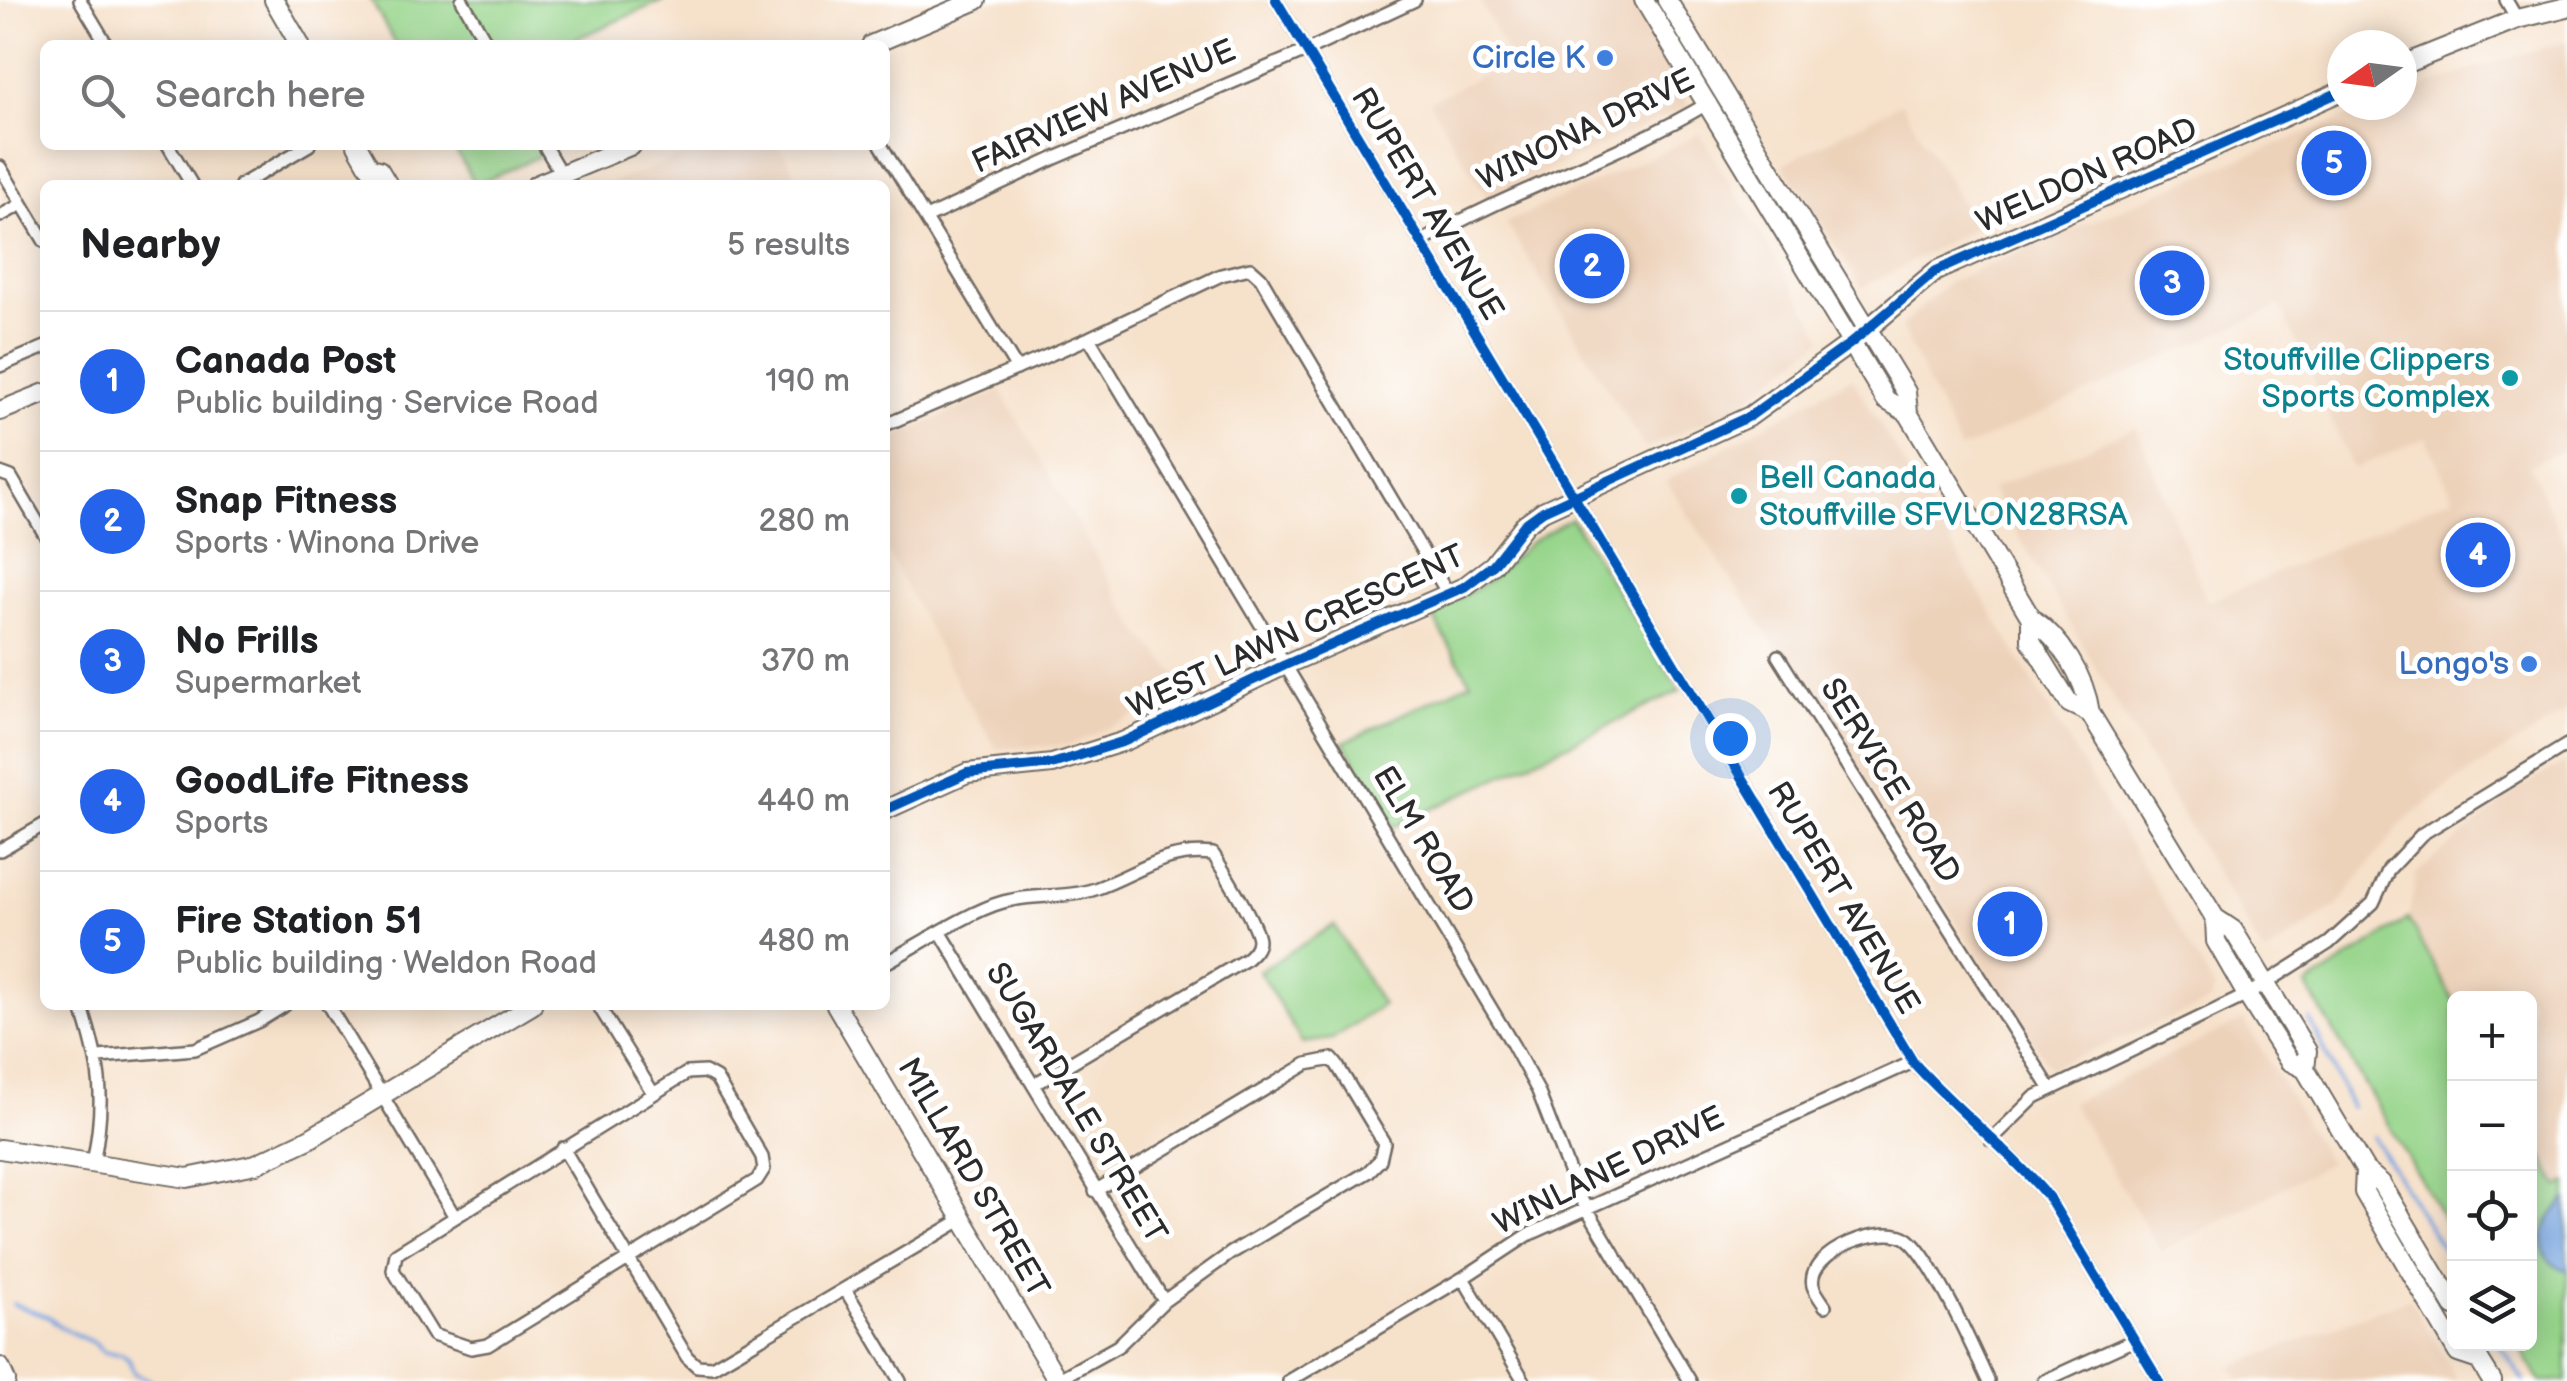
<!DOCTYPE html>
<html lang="en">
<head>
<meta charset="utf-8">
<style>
	body { margin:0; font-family:"Balsamiq Sans",sans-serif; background:#f2f2f2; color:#202124 }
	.controls { position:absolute; right:30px; bottom:30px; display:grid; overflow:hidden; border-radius:15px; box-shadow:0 5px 25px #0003 }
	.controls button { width:90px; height:90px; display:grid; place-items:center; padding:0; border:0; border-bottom:2px solid #e0e0e0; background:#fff; color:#202124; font:50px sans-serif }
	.compass { position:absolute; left:2327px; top:30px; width:90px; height:90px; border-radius:50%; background:#fff; box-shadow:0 5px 25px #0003; rotate:256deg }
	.you { position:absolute; left:1730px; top:738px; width:35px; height:35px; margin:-25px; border:8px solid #fff; border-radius:50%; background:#1a73e8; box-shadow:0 0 0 15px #1a73e833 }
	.badge { display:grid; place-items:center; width:65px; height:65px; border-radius:50%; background:#2563eb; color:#fff; font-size:32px; font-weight:700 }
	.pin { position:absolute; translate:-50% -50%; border:5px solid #fff; box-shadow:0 2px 10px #0006 }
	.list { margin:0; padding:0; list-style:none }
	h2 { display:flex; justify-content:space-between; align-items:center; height:130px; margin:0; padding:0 40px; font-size:42px }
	h2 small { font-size:32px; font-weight:400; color:#757577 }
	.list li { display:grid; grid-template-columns:65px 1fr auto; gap:30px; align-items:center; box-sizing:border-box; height:140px; padding:0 40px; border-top:2px solid #e0e0e0 }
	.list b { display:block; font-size:38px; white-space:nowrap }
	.list p { margin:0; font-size:32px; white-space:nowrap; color:#757577 }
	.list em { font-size:32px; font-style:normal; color:#757577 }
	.icon { flex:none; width:55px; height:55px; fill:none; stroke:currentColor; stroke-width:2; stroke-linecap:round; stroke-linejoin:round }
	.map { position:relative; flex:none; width:2567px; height:1381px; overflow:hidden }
	.search { position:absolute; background:#fff; box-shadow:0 5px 25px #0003; left:40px; top:40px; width:850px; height:110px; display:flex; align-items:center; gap:25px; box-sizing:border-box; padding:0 35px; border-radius:15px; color:#757577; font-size:38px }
	.panel { position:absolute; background:#fff; box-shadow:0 5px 25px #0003; left:40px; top:180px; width:850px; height:830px; border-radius:15px }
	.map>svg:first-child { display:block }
	.built { fill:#edd2ba }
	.green { fill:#96d48a; stroke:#60805a; stroke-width:2.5 }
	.water { fill:#77a5e0; stroke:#516886; stroke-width:2.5 }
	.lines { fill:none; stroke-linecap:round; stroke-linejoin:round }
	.stream { stroke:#77a5e0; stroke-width:4 }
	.street-casing { stroke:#726b63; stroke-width:16 }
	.secondary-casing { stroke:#726b63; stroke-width:22 }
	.street { stroke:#fff; stroke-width:11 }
	.secondary { stroke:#fff; stroke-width:18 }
	.cycleway-casing { stroke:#fff; stroke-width:16 }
	.cycleway { stroke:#0057b8; stroke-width:10 }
	.shop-dot { fill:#3f7fe0; stroke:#fff; stroke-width:4 }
	.culture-dot { fill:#0f9aa8; stroke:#fff; stroke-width:4 }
	.labels { text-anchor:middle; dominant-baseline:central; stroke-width:10; stroke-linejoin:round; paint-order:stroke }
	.shop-label { font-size:32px; fill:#366cbe; stroke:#fff; text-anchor:end }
	.street-label { font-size:32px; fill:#2b2b2b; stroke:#fff }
	.culture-label { font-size:32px; fill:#0d838f; stroke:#fff; text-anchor:end }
</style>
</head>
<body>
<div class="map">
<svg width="2567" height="1381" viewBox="0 0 2567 1381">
	<rect width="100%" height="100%" fill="#fff"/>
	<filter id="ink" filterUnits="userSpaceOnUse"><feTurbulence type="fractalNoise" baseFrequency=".01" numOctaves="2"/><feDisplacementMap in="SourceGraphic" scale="20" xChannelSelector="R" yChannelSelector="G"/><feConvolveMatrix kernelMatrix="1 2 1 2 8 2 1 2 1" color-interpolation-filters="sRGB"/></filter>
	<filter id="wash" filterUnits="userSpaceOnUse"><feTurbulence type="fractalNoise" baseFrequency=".0048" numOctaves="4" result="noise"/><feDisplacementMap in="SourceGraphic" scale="40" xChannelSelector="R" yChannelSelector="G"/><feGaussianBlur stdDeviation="2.25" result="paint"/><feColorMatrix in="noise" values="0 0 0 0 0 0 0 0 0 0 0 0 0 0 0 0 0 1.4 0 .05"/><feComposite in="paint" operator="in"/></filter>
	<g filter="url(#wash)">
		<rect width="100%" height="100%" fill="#f6e1ca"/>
		<path class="built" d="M1480,0H1630L1688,106L1487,199L1430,102L1510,60Z
			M2567,41V449L2529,465L2567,549V711L2451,784L2400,825L2336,907L2264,955L1991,489L2136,427L2208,602L2453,497L2426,438L2353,469L2280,306L1960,450L1901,327L1949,282L2222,166L2379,105H2402V96L2473,69Z
			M1901,103L1976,227L1862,288L1783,164Z
			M1700,134L1824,338L1738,407L1645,449L1506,223Z
			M710,145H779L803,185H607Z
			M1852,377L2215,989L2210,1002L2050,1068L1899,833L1666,481Z
			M1001,390L1139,632L1190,690L1071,745L997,749L964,696L885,548V441Z
			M2567,761V1183L2559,1187L2530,1135V998H2454V1002L2408,919L2417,873L2517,790Z
			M2244,1020L2329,1163L2161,1252L2071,1103Z
			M2409,1298L2458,1381H2240L2231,1367Z"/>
		<path class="green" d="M371,0H664L562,45H396Z
			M453,145H558L559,147L475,185Z
			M1571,518L1680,691L1394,827L1344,742L1471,682L1431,614L1490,580L1529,543Z
			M2408,919L2454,1002V1237L2307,986Z
			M1334,925L1382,1005L1332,1039L1302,1043L1259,971Z
			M2530,1135L2559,1187L2567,1183V1381H2540L2518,1344H2530Z"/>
		<path class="water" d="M2567,1199V1271C2527,1257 2543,1220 2567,1199Z"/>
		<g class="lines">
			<path class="stream" d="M2310,1020L2351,1107
				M2373,1137L2454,1267
				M13,1304L49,1317L59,1327L94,1343L103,1352L122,1354L129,1360L134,1373L151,1381
				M2499,1344L2524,1381"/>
		</g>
	</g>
	<g filter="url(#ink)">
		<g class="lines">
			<defs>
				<path id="street" d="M80,0L107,45
					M462,0L488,45
					M1276,0L1913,1062C1956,1110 2008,1149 2049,1198L2159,1381
					M2506,0L2517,19
					M168,145L192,185
					M544,145L561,174
					M881,145L1017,369
					M0,167L45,242
					M241,185L309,145
					M0,216L22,204
					M926,218L1053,159L1306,51L1415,0
					M1421,242C1514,189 1617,158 1710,102
					M1089,338L1513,1045L1538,1091L1577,1192L1690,1381
					M0,366L45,347
					M885,425L1089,338L1221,275L1250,268L1261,278L1272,297L1448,594
					M0,473L11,477L45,535
					M1778,656L2050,1088
					M0,850L45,824
					M941,933L1164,1301
					M885,963C917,946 970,911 1003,902C1033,893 1066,899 1095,889C1138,874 1166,848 1213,854C1222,868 1258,926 1258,940C1258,949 1251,955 1245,960L1033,1085
					M81,1005C101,1066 106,1099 93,1163
					M328,1005L455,1217
					M598,1005L653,1093
					M99,1057L195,1049L259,1021L285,1005
					M705,1072L716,1078L762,1157L764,1169L757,1180L488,1345L471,1348L433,1335L393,1270L396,1254L687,1073Z
					M1991,1140L2035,1097L2247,995L2329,943L2373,903L2389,869L2422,834L2567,745
					M563,1148L687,1357L697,1366L712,1367L963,1219
					M1463,1278L1524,1381
					M845,1289L900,1381
					M1825,1306C1821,1300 1815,1292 1813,1286C1805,1251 1886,1221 1909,1240C1934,1261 1973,1348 1988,1381
					M1057,1380L1118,1346L1164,1301L1231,1253L1368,1172L1380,1160L1384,1143L1337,1065L1332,1059L1307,1064L1095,1191
					M1289,1381L1463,1278L1528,1235L1913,1062
					M2044,1381L2134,1340"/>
				<path id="secondary" d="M274,0L300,45
					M1644,0L1886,400L1908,413
					M1667,0L1906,392L1908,413L2031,618C2061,638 2085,677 2090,713L2215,918L2233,930L2307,1051L2305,1069
					M871,45L977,0
					M2402,65L2517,19L2567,7
					M357,145L370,168L379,170L388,185
					M536,185L632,145
					M0,411L45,393
					M2031,618V641L2069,703L2090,713
					M885,810L967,773L1052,764L1125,741L1285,665L1464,587L1493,565L1525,524L1543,511L1750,416L1851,343L1936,271L2342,91
					M2215,918L2216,941L2247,995L2289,1061L2305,1069L2365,1170L2381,1183L2454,1306
					M836,1005L1058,1381
					M0,1149L187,1178L256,1164L309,1139L532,1005
					M2365,1170L2364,1192L2458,1353L2479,1360
					M2475,1344L2479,1360L2492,1381
					M0,1367L6,1381"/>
			</defs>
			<use href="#street" class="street-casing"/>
			<use href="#secondary" class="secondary-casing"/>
			<use href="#street" class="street"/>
			<use href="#secondary" class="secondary"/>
			<defs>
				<path id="cycleway" d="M1276,0L1913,1062C1956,1110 2008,1149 2049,1198L2159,1381
					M885,810L967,773L1052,764L1125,741L1285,665L1464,587L1493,565L1525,524L1543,511L1750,416L1851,343L1936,271L2342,91"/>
			</defs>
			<use href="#cycleway" class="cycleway-casing"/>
			<use href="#cycleway" class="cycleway"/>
		</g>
	</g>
	<g class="shop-dot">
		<circle cx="1605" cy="58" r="10"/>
		<circle cx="2529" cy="664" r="10"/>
	</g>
	<g class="culture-dot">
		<circle cx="2510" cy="378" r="10"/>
		<circle cx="1739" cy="496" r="10"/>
	</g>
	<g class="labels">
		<g class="shop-label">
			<text x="1585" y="58">Circle K</text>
			<text x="2509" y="664">Longo's</text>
		</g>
		<g class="street-label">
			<text transform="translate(1104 107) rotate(-24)">FAIRVIEW AVENUE</text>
			<text transform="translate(1586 130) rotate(-26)">WINONA DRIVE</text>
			<text transform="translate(2087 176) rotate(-24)">WELDON ROAD</text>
			<text transform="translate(1427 204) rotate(59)">RUPERT AVENUE</text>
			<text transform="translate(1296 632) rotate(-25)">WEST LAWN CRESCENT</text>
			<text transform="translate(1890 781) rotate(58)">SERVICE ROAD</text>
			<text transform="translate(1423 840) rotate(59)">ELM ROAD</text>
			<text transform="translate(1843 898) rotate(59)">RUPERT AVENUE</text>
			<text transform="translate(1076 1103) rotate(59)">SUGARDALE STREET</text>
			<text transform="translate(1609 1171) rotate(-26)">WINLANE DRIVE</text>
			<text transform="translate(973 1178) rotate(60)">MILLARD STREET</text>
		</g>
		<g class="culture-label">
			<text x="2490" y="360">Stouffville Clippers<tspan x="2490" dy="37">Sports Complex</tspan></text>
			<text x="1759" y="478" text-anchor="start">Bell Canada<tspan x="1759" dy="37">Stouffville SFVLON28RSA</tspan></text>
		</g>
	</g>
</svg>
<div class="controls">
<button>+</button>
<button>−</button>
<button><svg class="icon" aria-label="locate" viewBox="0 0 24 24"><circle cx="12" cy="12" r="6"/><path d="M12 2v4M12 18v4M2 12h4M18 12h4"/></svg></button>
<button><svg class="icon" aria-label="layers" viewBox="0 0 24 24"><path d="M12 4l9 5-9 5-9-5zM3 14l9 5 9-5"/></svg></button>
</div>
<svg class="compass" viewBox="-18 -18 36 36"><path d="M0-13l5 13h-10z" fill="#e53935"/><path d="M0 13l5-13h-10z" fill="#757577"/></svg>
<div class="you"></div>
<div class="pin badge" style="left:2010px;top:924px">1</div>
<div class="pin badge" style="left:1592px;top:266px">2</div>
<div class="pin badge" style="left:2172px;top:283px">3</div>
<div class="pin badge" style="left:2478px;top:555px">4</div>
<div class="pin badge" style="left:2334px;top:163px">5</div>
<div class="search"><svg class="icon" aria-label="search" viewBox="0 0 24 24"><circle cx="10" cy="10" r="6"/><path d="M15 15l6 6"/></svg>Search here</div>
<section class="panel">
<h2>Nearby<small>5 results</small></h2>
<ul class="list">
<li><span class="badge">1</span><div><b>Canada Post</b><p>Public building · Service Road</p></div><em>190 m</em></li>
<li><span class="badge">2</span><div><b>Snap Fitness</b><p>Sports · Winona Drive</p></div><em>280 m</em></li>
<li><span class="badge">3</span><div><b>No Frills</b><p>Supermarket</p></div><em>370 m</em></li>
<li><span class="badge">4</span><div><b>GoodLife Fitness</b><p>Sports</p></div><em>440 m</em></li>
<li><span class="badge">5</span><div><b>Fire Station 51</b><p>Public building · Weldon Road</p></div><em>480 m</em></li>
</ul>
</section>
</div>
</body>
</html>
